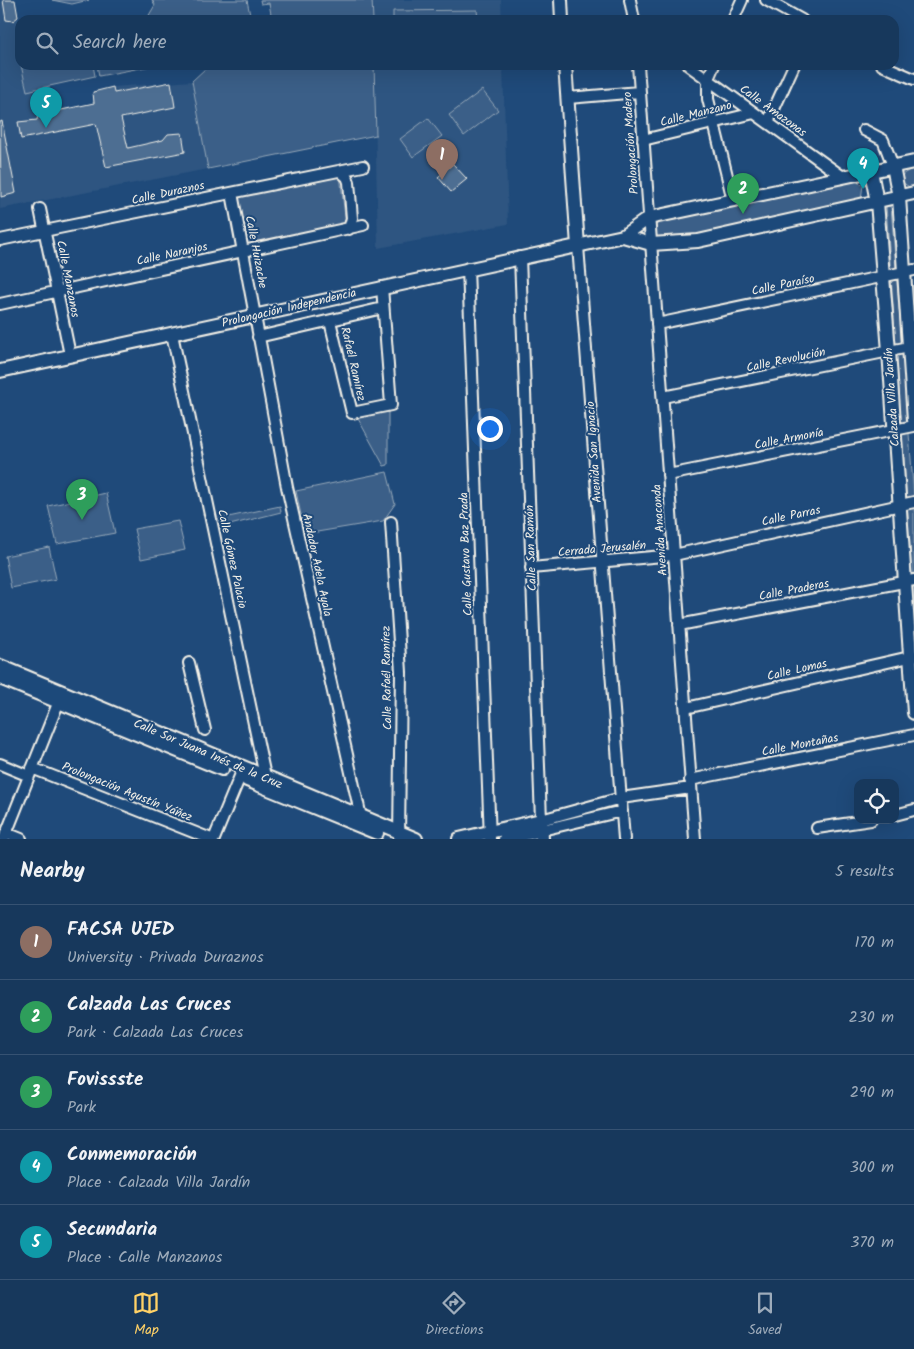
<!DOCTYPE html>
<html lang="en">
<head>
<meta charset="utf-8">
<style>
	body { margin:0; font-family:Kalam,sans-serif; background:#203f62; color:#f1f3f6 }
	.controls { position:absolute; right:15px; bottom:15px; display:grid; overflow:hidden; border-radius:10px; box-shadow:0 5px 20px #0002 }
	.controls button { width:45px; height:45px; display:grid; place-items:center; padding:0; border:0; border-bottom:1px solid #365272; background:#17385c; color:#f1f3f6; font:25px sans-serif }
	.you { position:absolute; left:489px; top:428px; width:18px; height:18px; margin:-12px; border:4px solid #fff; border-radius:50%; background:#1a73e8; box-shadow:0 0 0 8px #1a73e833 }
	.badge { display:grid; place-items:center; width:32px; height:32px; border-radius:50%; background:#ffd166; color:#fff; font-size:16px; font-weight:700 }
	.pin { position:absolute; translate:-50% -41px; filter:drop-shadow(0 1px 2px #0008) }
	.pin::after { content:''; position:absolute; top:26px; width:18px; height:15px; background:inherit; clip-path:polygon(0 0,100% 0,50% 100%) }
	.list { margin:0; padding:0; list-style:none }
	h2 { display:flex; justify-content:space-between; align-items:center; height:65px; margin:0; padding:0 20px; font-size:21px }
	h2 small { font-size:16px; font-weight:400; color:#9eacbb }
	.list li { display:grid; grid-template-columns:32px 1fr auto; gap:15px; align-items:center; box-sizing:border-box; height:75px; padding:0 20px; border-top:1px solid #365272 }
	.list b { display:block; font-size:19px; white-space:nowrap }
	.list p { margin:0; font-size:16px; white-space:nowrap; color:#9eacbb }
	.list em { font-size:16px; font-style:normal; color:#9eacbb }
	.icon { flex:none; width:28px; height:28px; fill:none; stroke:currentColor; stroke-width:2; stroke-linecap:round; stroke-linejoin:round }
	.map { position:relative; flex:none; width:914px; height:839px; overflow:hidden }
	.search { position:absolute; background:#17385c; box-shadow:0 5px 20px #0002; left:15px; right:15px; top:15px; height:55px; display:flex; align-items:center; gap:12px; box-sizing:border-box; padding:0 18px; border-radius:15px; color:#9eacbb; font-size:19px }
	.sheet { height:440px; background:#17385c }
	nav { display:flex; justify-content:space-around; align-items:center; box-sizing:border-box; height:70px; border-top:1px solid #365272; background:#17385c; font-size:14px; color:#9eacbb }
	nav a { display:grid; justify-items:center; gap:2px }
	nav .on { color:#ffd166 }
	.map>svg:first-child { display:block }
	.built { fill:#2d5581 }
	.green { fill:#3a5f88; stroke:#97a8b8 }
	.building { fill:#4d6e92; stroke:#f4f1e8 }
	.lines { fill:none; stroke-linecap:round; stroke-linejoin:round }
	.minor-casing { stroke:#f4f1e8; stroke-width:14 }
	.tertiary-casing { stroke:#f4f1e8; stroke-width:16 }
	.minor { stroke:#1f4a7a; stroke-width:10 }
	.tertiary { stroke:#1f4a7a; stroke-width:12 }
	.labels { text-anchor:middle; dominant-baseline:central; stroke-width:4; stroke-linejoin:round; paint-order:stroke }
	.street-label { font-size:12px; fill:#f4f1e8; stroke:#1f4a7a }
</style>
</head>
<body>
<div class="map">
<svg width="914" height="839" viewBox="0 0 914 839">
	<rect width="100%" height="100%" fill="#1f4a7a"/>
	<filter id="ink" filterUnits="userSpaceOnUse"><feTurbulence type="fractalNoise" baseFrequency=".02" numOctaves="2"/><feDisplacementMap in="SourceGraphic" scale="10" xChannelSelector="R" yChannelSelector="G"/><feConvolveMatrix kernelMatrix="1 2 1 2 8 2 1 2 1" color-interpolation-filters="sRGB"/></filter>
	<g filter="url(#ink)">
		<path class="built" d="M0,0H14L20,28V65H28L38,114L94,103L93,92L113,87L192,81L208,169L0,209Z
			M372,0H501L502,20H373Z
			M374,65H503L508,224L378,248Z"/>
		<path class="green" d="M52,0H89L72,4Z
			M152,0H247L251,20H131L148,17L155,5Z
			M260,0H372L373,20H272L269,3L261,4Z
			M477,10L478,20H393V11Z
			M21,65H93L95,76L27,91Z
			M97,65H156L99,76Z
			M221,65H374L376,135L208,169L192,81L206,68Z
			M482,90L498,110L464,136L449,115Z
			M428,118L442,136L413,157L400,139Z
			M914,167V189H912L902,182V175Z
			M340,175L346,225L241,247L232,196Z
			M853,180L863,185L861,199L676,240L658,239L654,234V225L660,220Z
			M886,205L891,207L914,497V603Z
			M388,408V465L384,466L356,415Z
			M387,472L395,504L383,521L305,534L296,491Z
			M106,493L115,533L57,544L48,506Z
			M280,506L281,512L222,527L219,519Z
			M178,521L185,550L141,559L134,529Z
			M49,547L56,579L11,588L5,556Z"/>
		<path class="building" d="M3,0H15L18,17L13,21L6,20Z
			M171,82L175,107L121,118L128,148L163,140L168,134L182,133L185,152L106,167L96,124L21,139L18,122L37,120L38,115L94,103L93,92L113,87L114,93Z
			M2,121L16,193L1,197L0,122Z
			M453,164L467,179L451,192L438,177Z"/>
		<g class="lines">
			<defs>
				<path id="minor" d="M630,0L634,20
					M766,0L802,20
					M733,20L742,0
					M638,65L695,839
					M688,65L843,177
					M714,65L708,79V99L733,200
					M882,65L914,79
					M568,98L639,92
					M768,122L794,65
					M864,130L883,140L893,166
					M643,140L754,113
					M340,171L347,177L349,182L352,218L349,229
					M232,193L287,487L361,817
					M40,209L70,355
					M0,240L363,166
					M578,246L624,839
					M520,257L541,820L621,798L691,788
					M468,268L490,839
					M0,304L363,225
					M330,321L352,413L391,405L382,287
					M657,324L914,270
					M172,334L266,781
					M258,337L383,308
					M663,397L914,346
					M668,475L914,426
					M391,522L401,672L399,839
					M531,568L674,555L914,502
					M679,625L914,580
					M189,663L205,730
					M686,708L914,656
					M0,764L29,776
					M32,768L211,839
					M690,780L914,735
					M895,815L914,810
					M817,828L871,820
					M542,830L622,811
					M6,833L21,839
					M4,839L61,696
					M214,839L243,769"/>
				<path id="tertiary" d="M561,0L562,20
					M565,65L578,246
					M893,166L899,197L914,420
					M871,171L877,202L889,351L914,713
					M623,236L651,244L698,241L914,193
					M0,371L623,236L649,218L914,162
					M0,666L416,839
					M0,678L222,769
					M247,780L377,833
					M459,839L541,820L542,839
					M505,839L542,830"/>
			</defs>
			<use href="#minor" class="minor-casing"/>
			<use href="#tertiary" class="tertiary-casing"/>
			<use href="#minor" class="minor"/>
			<use href="#tertiary" class="tertiary"/>
		</g>
	</g>
	<g class="labels">
		<g class="street-label">
			<text transform="translate(773 111) rotate(36)">Calle Amazonas</text>
			<text transform="translate(696 114) rotate(-14)">Calle Manzano</text>
			<text transform="translate(631 143) rotate(-94)">Prolongación Madero</text>
			<text transform="translate(168 193) rotate(-12)">Calle Duraznos</text>
			<text transform="translate(256 252) rotate(79)">Calle Huizache</text>
			<text transform="translate(172 254) rotate(-12)">Calle Naranjos</text>
			<text transform="translate(68 279) rotate(79)">Calle Manzanos</text>
			<text transform="translate(783 285) rotate(-12)">Calle Paraíso</text>
			<text transform="translate(289 308) rotate(-13)">Prolongación Independencia</text>
			<text transform="translate(786 360) rotate(-12)">Calle Revolución</text>
			<text transform="translate(353 364) rotate(77)">Rafaél Ramírez</text>
			<text transform="translate(892 397) rotate(-94)">Calzada Villa Jardín</text>
			<text transform="translate(789 439) rotate(-11)">Calle Armonía</text>
			<text transform="translate(594 452) rotate(-94)">Avenida San Ignacio</text>
			<text transform="translate(791 516) rotate(-12)">Calle Parras</text>
			<text transform="translate(660 530) rotate(-94)">Avenida Anaconda</text>
			<text transform="translate(531 548) rotate(-92)">Calle San Ramón</text>
			<text transform="translate(602 549) rotate(-5)">Cerrada Jerusalén</text>
			<text transform="translate(466 554) rotate(-92)">Calle Gustavo Baz Prada</text>
			<text transform="translate(232 559) rotate(78)">Calle Gómez Palacio</text>
			<text transform="translate(317 565) rotate(78)">Andador Adela Ayala</text>
			<text transform="translate(794 590) rotate(-11)">Calle Praderas</text>
			<text transform="translate(797 670) rotate(-13)">Calle Lomas</text>
			<text transform="translate(387 678) rotate(-91)">Calle Rafaél Ramírez</text>
			<text transform="translate(800 745) rotate(-11)">Calle Montañas</text>
			<text transform="translate(208 754) rotate(23)">Calle Sor Juana Inés de la Cruz</text>
			<text transform="translate(127 792) rotate(22)">Prolongación Agustín Yáñez</text>
		</g>
	</g>
</svg>
<div class="controls">
<button><svg class="icon" aria-label="locate" viewBox="0 0 24 24"><circle cx="12" cy="12" r="6"/><path d="M12 2v4M12 18v4M2 12h4M18 12h4"/></svg></button>
</div>
<div class="you"></div>
<div class="pin badge" style="left:442px;top:180px;background:#8d6e63">1</div>
<div class="pin badge" style="left:743px;top:214px;background:#2e9e5b">2</div>
<div class="pin badge" style="left:82px;top:520px;background:#2e9e5b">3</div>
<div class="pin badge" style="left:863px;top:189px;background:#0f9aa8">4</div>
<div class="pin badge" style="left:46px;top:128px;background:#0f9aa8">5</div>
<div class="search"><svg class="icon" aria-label="search" viewBox="0 0 24 24"><circle cx="10" cy="10" r="6"/><path d="M15 15l6 6"/></svg>Search here</div>
</div>
<section class="sheet">
<h2>Nearby<small>5 results</small></h2>
<ul class="list">
<li><span class="badge" style="background:#8d6e63">1</span><div><b>FACSA UJED</b><p>University · Privada Duraznos</p></div><em>170 m</em></li>
<li><span class="badge" style="background:#2e9e5b">2</span><div><b>Calzada Las Cruces</b><p>Park · Calzada Las Cruces</p></div><em>230 m</em></li>
<li><span class="badge" style="background:#2e9e5b">3</span><div><b>Fovissste</b><p>Park</p></div><em>290 m</em></li>
<li><span class="badge" style="background:#0f9aa8">4</span><div><b>Conmemoración</b><p>Place · Calzada Villa Jardín</p></div><em>300 m</em></li>
<li><span class="badge" style="background:#0f9aa8">5</span><div><b>Secundaria</b><p>Place · Calle Manzanos</p></div><em>370 m</em></li>
</ul>
</section>
<nav>
<a class="on"><svg class="icon" aria-label="map" viewBox="0 0 24 24"><path d="M3 6l6-2 6 2 6-2v14l-6 2-6-2-6 2zM9 4v14M15 6v14"/></svg>Map</a>
<a><svg class="icon" aria-label="directions" viewBox="0 0 24 24"><path d="M12 3l9 9-9 9-9-9zM9 14v-3h6M13 9l2 2-2 2"/></svg>Directions</a>
<a><svg class="icon" aria-label="saved" viewBox="0 0 24 24"><path d="M7 4h10v16l-5-4-5 4z"/></svg>Saved</a>
</nav>
</body>
</html>
